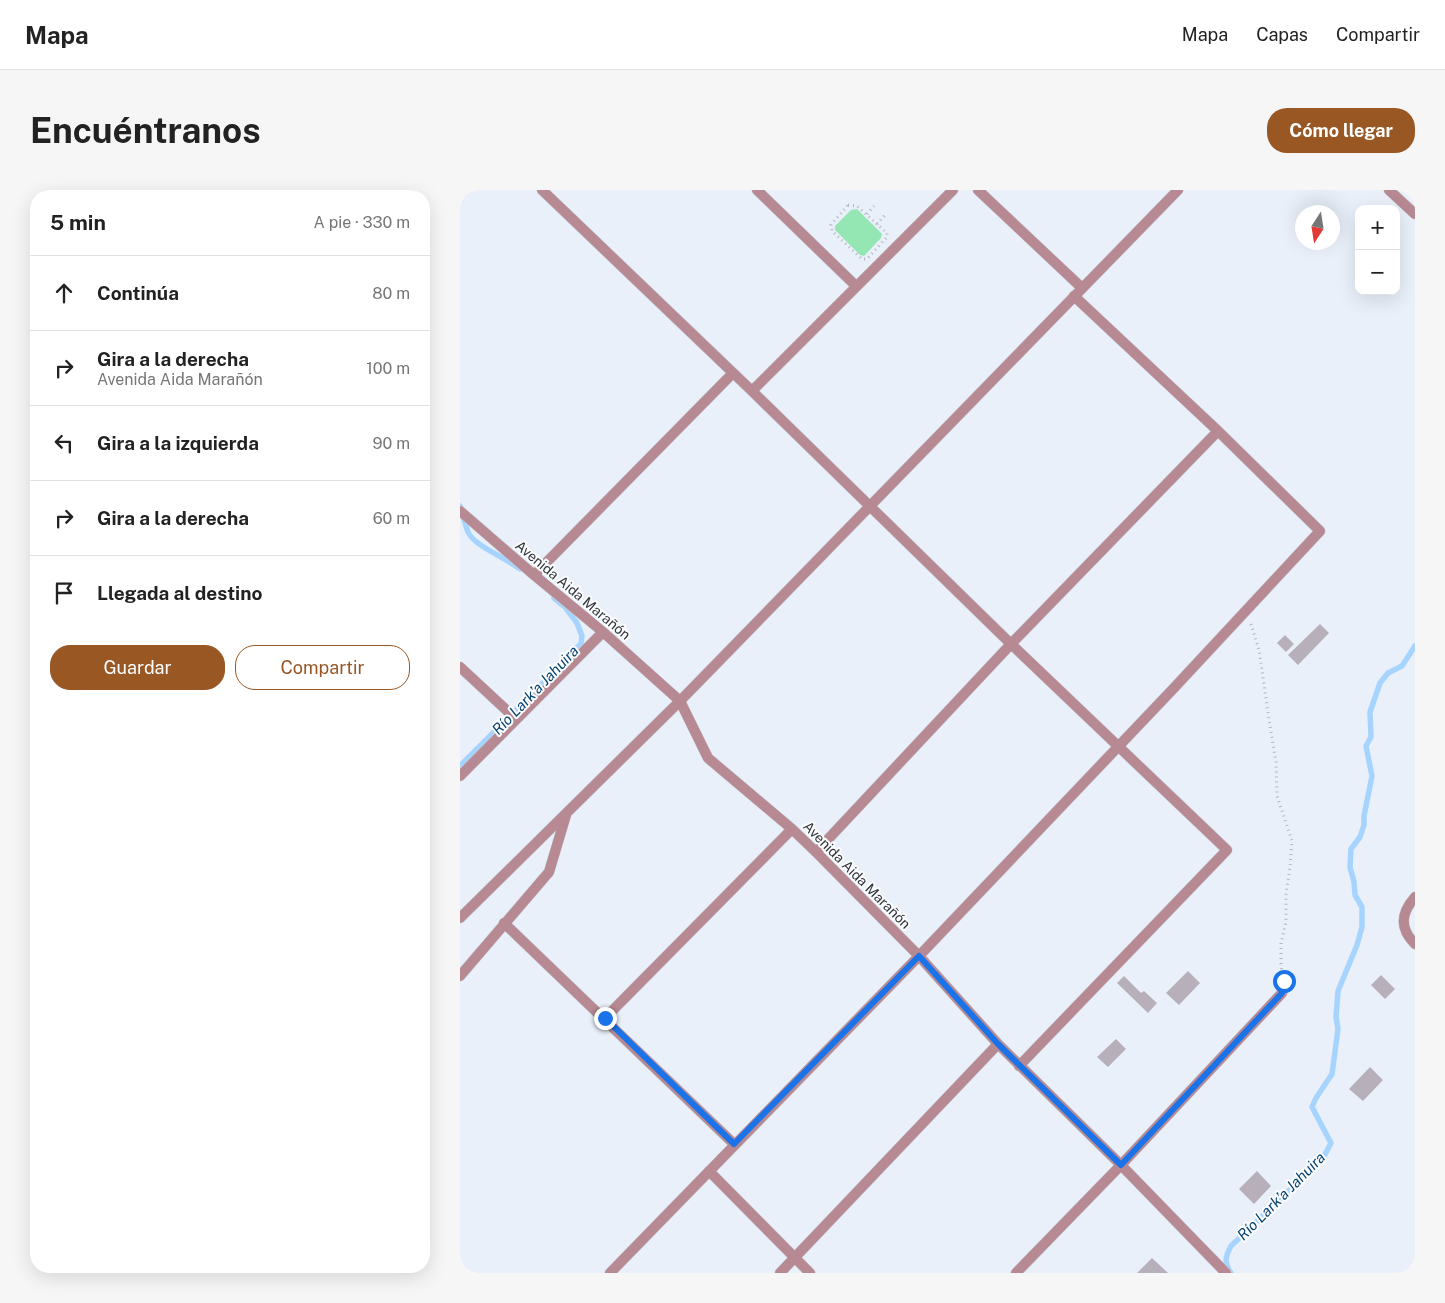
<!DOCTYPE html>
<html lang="es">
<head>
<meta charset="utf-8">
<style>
	body { margin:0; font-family:"Public Sans",sans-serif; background:#f6f6f6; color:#222 }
	.controls { position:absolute; right:15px; top:15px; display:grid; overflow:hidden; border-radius:10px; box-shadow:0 5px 20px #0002 }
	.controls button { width:45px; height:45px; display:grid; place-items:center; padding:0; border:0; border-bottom:1px solid #e0e0e0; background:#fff; color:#222; font:25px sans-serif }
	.compass { position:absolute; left:835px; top:15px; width:45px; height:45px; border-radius:50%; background:#fff; box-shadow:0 5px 20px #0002; rotate:192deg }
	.stop { position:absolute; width:15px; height:15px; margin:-11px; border:4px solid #1a73e8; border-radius:50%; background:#fff }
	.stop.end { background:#1a73e8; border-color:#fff; box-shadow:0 1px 5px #0008 }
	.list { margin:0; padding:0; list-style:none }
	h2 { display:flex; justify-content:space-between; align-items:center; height:65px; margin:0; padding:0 20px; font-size:21px }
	h2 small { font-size:16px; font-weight:400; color:#767676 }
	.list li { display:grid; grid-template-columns:32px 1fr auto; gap:15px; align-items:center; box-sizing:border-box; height:75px; padding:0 20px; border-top:1px solid #e0e0e0 }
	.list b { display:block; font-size:19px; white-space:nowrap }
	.list p { margin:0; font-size:16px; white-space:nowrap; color:#767676 }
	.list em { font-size:16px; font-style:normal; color:#767676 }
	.actions { display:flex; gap:10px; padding:15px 20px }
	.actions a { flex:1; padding:11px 0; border:1px solid #995724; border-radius:20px; text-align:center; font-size:18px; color:#995724 }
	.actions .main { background:#995724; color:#fff }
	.icon { flex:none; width:28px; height:28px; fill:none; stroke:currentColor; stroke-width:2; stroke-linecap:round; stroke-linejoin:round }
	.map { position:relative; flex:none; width:955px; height:1083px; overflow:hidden; border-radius:20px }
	header { display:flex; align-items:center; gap:30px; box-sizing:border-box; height:70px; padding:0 25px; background:#fff; border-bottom:1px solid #e0e0e0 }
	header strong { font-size:24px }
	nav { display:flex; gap:28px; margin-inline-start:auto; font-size:18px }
	.intro { display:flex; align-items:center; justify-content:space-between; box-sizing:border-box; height:120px; padding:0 30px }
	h1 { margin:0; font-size:35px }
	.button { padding:12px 22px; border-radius:20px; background:#995724; color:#fff; font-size:18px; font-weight:700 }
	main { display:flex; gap:30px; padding:0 30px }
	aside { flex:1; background:#fff; border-radius:20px; box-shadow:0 5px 20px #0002 }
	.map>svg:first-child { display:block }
	.green { fill:#94e6b2 }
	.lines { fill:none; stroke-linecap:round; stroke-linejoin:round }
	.stream { stroke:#a7d4fe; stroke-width:5.5 }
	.building { fill:#b7b0ba }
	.minor-casing { stroke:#c8ced6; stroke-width:11 }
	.tertiary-casing { stroke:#c8ced6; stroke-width:11 }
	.path { stroke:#b0b6be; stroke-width:3; stroke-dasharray:1 4; stroke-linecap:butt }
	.minor { stroke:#b78992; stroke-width:10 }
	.tertiary { stroke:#b78992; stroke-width:10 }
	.route { stroke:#1a73e8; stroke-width:6 }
	.labels { text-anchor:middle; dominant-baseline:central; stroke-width:4; stroke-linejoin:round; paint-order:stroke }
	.street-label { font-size:14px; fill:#313438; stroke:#fbfcfe }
	.water-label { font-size:15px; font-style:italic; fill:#06426e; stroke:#fbfcfe }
</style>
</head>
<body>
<header>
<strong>Mapa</strong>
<nav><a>Mapa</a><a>Capas</a><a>Compartir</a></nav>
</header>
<div class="intro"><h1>Encuéntranos</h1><a class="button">Cómo llegar</a></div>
<main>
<aside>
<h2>5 min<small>A pie · 330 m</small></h2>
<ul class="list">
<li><svg class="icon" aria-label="ahead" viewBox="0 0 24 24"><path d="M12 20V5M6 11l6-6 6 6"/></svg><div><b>Continúa</b></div><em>80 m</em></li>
<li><svg class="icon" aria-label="right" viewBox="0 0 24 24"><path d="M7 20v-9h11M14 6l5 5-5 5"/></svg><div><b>Gira a la derecha</b><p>Avenida Aida Marañón</p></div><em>100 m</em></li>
<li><svg class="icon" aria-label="left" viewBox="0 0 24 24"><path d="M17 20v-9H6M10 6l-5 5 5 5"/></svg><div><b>Gira a la izquierda</b></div><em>90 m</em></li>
<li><svg class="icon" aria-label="right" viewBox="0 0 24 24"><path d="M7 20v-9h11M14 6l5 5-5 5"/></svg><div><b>Gira a la derecha</b></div><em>60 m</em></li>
<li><svg class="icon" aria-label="arrive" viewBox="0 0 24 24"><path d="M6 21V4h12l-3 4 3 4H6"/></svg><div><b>Llegada al destino</b></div></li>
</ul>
<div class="actions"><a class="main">Guardar</a><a>Compartir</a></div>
</aside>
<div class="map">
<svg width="955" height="1083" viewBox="0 0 955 1083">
	<rect width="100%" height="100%" fill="#e9f0f9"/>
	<path class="green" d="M397,19L422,44L421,48L404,66L400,65L375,40V36L391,20Z"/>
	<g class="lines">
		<path class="stream" d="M0,316C3,325 5,334 8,342C14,356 48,369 60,379
			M0,576L78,498L109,464L121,454L122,446L117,433L105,417L94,408
			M771,1083C764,1073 765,1067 771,1056L863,968L871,953L852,917L856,908L872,884L878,839L876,827L878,801L897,755L902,737V717L895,705L894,692L890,677L891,659L900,647L904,635V626L912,586L906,556L911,547L910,522L920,493L928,483L942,476L955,456"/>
	</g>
	<path class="building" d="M860,434L869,443L838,475L828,465Z
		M825,445L834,454L826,462L817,453Z
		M728,781L740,793L719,815L706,803Z
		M921,785L935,799L925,809L911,795Z
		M664,786L681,803L684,801L697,813L688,823L657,793Z
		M656,849L666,859L648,877L637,867Z
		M910,877L923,890L903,911L889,899Z
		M797,981L811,996L794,1014L779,999Z
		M692,1068L708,1083H677Z"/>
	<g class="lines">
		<defs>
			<path id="minor" d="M82,0L292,201L551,454L767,660L559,876
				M297,0L396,96
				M518,0L622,98
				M929,0L955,24
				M292,201L493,0
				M0,321L74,385L143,442L220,511L248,568L332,639L356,662L459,766L538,854L661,975L766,1083
				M74,385L273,183
				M0,477L56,529
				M0,586L143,442
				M356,662L551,454L758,241
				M955,707C941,723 939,738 955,754
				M44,733L274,954
				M145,828L332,639
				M249,981L350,1083
				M150,1083L459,766L713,499L860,341L758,241L614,106
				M320,1083L538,854
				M556,1083L661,975L822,803"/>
			<path id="tertiary" d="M0,728L220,511L718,0
				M0,786L89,682L106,625"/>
		</defs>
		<use href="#minor" class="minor-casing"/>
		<use href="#tertiary" class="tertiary-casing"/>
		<path class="path" d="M388,15L397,16L427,43V47L407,69H402L372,41L371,35Z
			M407,24L414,16
			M417,34L425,25
			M791,434L799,460L810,536L816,572L817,606L832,651L830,677L826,704V732L821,753V774L823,790"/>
		<use href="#minor" class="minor"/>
		<use href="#tertiary" class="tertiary"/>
	</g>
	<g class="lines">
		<path class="route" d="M145,828L274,954L459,766L538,854L661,975L822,803L824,791"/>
	</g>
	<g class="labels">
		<g class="street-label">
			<text transform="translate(113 400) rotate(40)">Avenida Aida Marañón</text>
			<text transform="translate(397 685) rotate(45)">Avenida Aida Marañón</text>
		</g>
		<g class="water-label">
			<text transform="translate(75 500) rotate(-46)">Río Lark’a Jahuira</text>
			<text transform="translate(821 1006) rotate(-45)">Río Lark’a Jahuira</text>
		</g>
	</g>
</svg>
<div class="controls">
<button>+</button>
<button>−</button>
</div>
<svg class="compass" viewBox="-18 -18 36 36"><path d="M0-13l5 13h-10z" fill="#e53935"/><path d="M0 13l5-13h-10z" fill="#767676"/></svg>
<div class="stop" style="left:824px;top:791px"></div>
<div class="stop end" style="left:145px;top:828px"></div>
</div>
</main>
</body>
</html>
